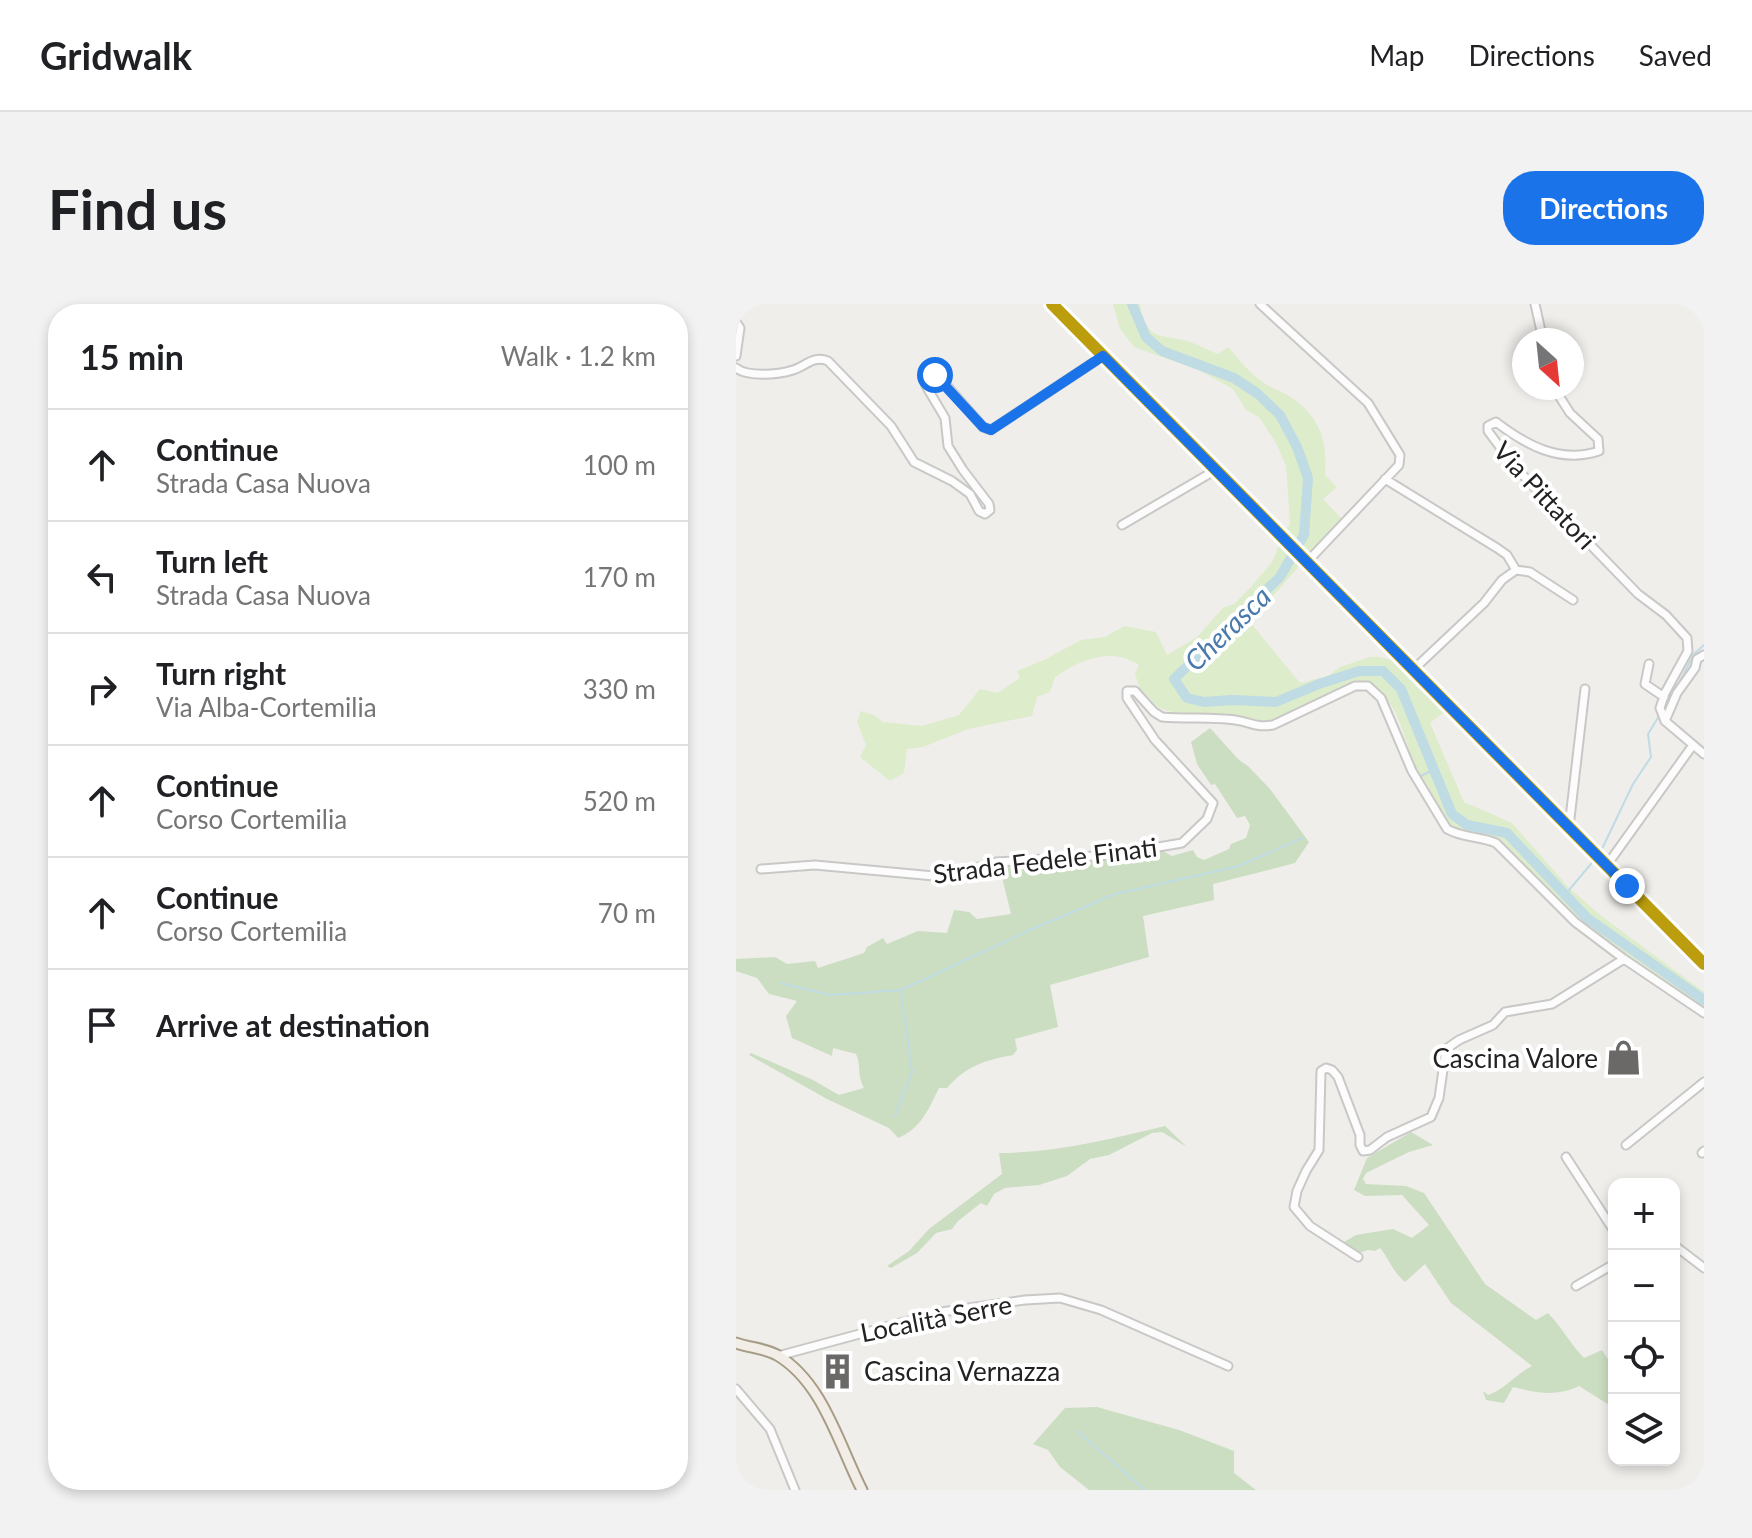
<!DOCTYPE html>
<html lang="en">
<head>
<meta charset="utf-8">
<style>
	body { margin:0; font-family:Lato,sans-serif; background:#f2f2f2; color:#202124 }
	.controls { position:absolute; right:24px; bottom:24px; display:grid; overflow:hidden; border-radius:16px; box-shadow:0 4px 12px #0003 }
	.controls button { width:72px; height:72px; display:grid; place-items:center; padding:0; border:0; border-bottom:2px solid #e0e0e0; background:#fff; color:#202124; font:40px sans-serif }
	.compass { position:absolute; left:776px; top:24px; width:72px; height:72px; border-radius:50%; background:#fff; box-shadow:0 4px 12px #0003; rotate:153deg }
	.stop { position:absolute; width:24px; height:24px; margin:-18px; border:6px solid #1a73e8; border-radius:50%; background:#fff }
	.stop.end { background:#1a73e8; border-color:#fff; box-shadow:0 2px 8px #0008 }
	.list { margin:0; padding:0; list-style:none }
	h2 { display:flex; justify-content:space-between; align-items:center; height:104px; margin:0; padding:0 32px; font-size:34px }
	h2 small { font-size:26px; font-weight:400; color:#757577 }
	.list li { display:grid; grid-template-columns:52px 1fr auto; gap:24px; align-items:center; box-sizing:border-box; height:112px; padding:0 32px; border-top:2px solid #e0e0e0 }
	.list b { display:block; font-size:30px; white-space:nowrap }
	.list p { margin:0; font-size:26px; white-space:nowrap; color:#757577 }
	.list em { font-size:26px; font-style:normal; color:#757577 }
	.icon { flex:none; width:44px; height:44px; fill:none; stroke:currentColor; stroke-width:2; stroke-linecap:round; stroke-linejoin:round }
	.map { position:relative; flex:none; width:968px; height:1186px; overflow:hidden; border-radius:32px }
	header { display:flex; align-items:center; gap:48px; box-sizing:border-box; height:112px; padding:0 40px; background:#fff; border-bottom:2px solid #e0e0e0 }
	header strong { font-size:38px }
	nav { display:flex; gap:44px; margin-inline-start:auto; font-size:28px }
	.intro { display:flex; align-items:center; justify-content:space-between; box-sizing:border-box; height:192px; padding:0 48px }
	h1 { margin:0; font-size:56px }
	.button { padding:20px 36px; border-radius:32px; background:#1a73e8; color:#fff; font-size:28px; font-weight:700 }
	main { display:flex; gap:48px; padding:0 48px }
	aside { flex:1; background:#fff; border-radius:32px; box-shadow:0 4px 12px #0003 }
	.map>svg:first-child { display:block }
	.grass { fill:#ddeccb }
	.forest { fill:#cbdec1 }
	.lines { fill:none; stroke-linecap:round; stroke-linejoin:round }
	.stream { stroke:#bfdbe3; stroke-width:2 }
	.river { stroke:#bfdbe3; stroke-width:10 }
	.minor-casing { stroke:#c9c8c7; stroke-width:11 }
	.major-casing { stroke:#a79c86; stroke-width:13 }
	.minor { stroke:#fdfcfc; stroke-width:7 }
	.major { stroke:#f3ede7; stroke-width:9 }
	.bus-1-casing { stroke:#fff; stroke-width:18 }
	.bus-1 { stroke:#bb9d0e; stroke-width:12 }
	.route { stroke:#1a73e8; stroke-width:10 }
	.labels { text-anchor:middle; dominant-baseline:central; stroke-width:8; stroke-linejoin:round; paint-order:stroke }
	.street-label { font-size:26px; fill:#222; stroke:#fff }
	.poi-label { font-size:26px; fill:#222; stroke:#fff; text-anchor:end }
	.water-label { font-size:28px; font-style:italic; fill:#4a7aab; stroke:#fff }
</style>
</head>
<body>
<header>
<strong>Gridwalk</strong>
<nav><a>Map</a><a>Directions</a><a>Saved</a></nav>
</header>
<div class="intro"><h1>Find us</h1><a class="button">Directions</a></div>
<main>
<aside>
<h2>15 min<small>Walk · 1.2 km</small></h2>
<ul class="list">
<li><svg class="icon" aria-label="ahead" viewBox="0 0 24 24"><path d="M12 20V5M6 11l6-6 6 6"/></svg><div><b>Continue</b><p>Strada Casa Nuova</p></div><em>100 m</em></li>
<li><svg class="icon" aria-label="left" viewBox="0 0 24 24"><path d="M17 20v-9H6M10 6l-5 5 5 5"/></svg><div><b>Turn left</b><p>Strada Casa Nuova</p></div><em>170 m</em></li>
<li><svg class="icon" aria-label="right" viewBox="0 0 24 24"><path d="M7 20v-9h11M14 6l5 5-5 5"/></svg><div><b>Turn right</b><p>Via Alba-Cortemilia</p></div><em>330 m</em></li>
<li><svg class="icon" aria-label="ahead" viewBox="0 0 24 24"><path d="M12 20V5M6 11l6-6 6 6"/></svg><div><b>Continue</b><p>Corso Cortemilia</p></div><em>520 m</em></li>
<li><svg class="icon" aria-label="ahead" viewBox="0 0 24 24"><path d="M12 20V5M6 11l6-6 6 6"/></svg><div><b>Continue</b><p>Corso Cortemilia</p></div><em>70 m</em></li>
<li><svg class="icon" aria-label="arrive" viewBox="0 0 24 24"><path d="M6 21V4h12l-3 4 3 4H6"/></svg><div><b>Arrive at destination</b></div></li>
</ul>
</aside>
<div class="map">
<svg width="968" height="1186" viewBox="0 0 968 1186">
	<rect width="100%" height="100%" fill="#f0eeeb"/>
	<path class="grass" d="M377,0H404C410,36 422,30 451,37C461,40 472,46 482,50L492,43C504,56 513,69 528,79C536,85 547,87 556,94C584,113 592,138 589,171L601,183L587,195L605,214V219L574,251L548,224L553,223L554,219L550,162L540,139L523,113L510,106L497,85L463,66L398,43L384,25Z
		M544,239L566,259L514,318L564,379L592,372L604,363L634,353H644L655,356L685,387L690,385L711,406L694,419L728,498L776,519L834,585L868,614L968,688V705L893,655L846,619L762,538C746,529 727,531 712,521C700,504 688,483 680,465C668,437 662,390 630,379L529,420L443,410L423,404L404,385L399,370L403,361C375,342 343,356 319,373L314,388L301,393L296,412L232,425L187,443L171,445L168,469L154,477L124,453L130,441L121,418L125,407L138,411L147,418L186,422L223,411L244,385L262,389L284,374L281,367L308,356L345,336L369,333L388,322L420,328L431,351L461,333L487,304L498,300L514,284L536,258Z"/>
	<path class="forest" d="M474,424L503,456L512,462L534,485L573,538L559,559L477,580L478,596L407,612L413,653L314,681L322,723L279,735L281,746L277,751C249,756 230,762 211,784H203C193,804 185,825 162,834L153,824L91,795L13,751L15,749L77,776L103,791L128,784C120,768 126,764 120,750L97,744L96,752L56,734L50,712L61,697L33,690L21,674L0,667V655L39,653L51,660L79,657L82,664L128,649L131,643L147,634L151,640L182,627L211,629L218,606L233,608L241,615L275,610L265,569L257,562L300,557L304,563L425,546L436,552L457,546L461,553L468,556L493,545L495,540L510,534L514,521L509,512L501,514L479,480L475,481L461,460L455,438Z
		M429,822L451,843L426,828L416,829L373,851L354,855L331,872L303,881L269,884L258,890L251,902L245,899L222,917L216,925L200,929L181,949L155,964L151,962L173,947L193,925L266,870L263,849C320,849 374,835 429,822Z
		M675,828L697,841L673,848L630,869L627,875L630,880L670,882L688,889L749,980L800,1016L812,1009C826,1023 834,1040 848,1054L866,1046L878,1065V1104L843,1082C820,1093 801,1089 777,1083L768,1099L750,1096L747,1087L752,1091C769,1085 780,1070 796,1062L715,999L689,960L669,978C656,967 654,956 644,944L639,947L632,946L623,949L608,938L620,931L657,925L676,934L693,921L666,891L629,892L618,886L631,854Z
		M361,1103L443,1126L498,1147V1169L520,1186H353L324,1163L312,1146L297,1140L329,1104Z"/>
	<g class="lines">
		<path class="stream" d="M941,383L958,350L968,341
			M927,407L936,392
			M683,473L699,465
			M864,549L897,480L915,453L912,430L923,412
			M831,593L833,586L860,554
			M44,679L94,691L165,686L294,626L379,590L503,562L566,534
			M159,812L176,768L165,686
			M341,1127L409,1186"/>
		<path class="river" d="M396,0L410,33L426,47L498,74L522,90L544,111L561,143L572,174L568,231L544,273L438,375L451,394L468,398L496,396L540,398L583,380L623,367H647L665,385L716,510L731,521L771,529L851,614L968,696"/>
		<defs>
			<path id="minor" d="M524,0L632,99L664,151L663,161L571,258
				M799,0L807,36
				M0,18L4,24L0,52
				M0,64C11,73 42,71 57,66C70,62 77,51 92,57L155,122L178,158L216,177L234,190L243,207L249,210L254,206L253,200L227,166L212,142L209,114L190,82L191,75L197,71L202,72L247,123L255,126L367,52
				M818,84L834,109L862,135L863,147C824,160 790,141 760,118L752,122V127L778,162L902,290L930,311L951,334L952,347L929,389L924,404L929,417L968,450
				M649,175L761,244L771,251L780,266
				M386,221L478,167
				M913,360L909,380L928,393
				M677,366L748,299L766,276L780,266L794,268L837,296
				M929,417L941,389L959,364L961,355L968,351
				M833,523L849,385
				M871,561L957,441
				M25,565L79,561L209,573L260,558L375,551L446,539L471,515L477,499L419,436L391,394V387H399L418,408L426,413C449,415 478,413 499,416C515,418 519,424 537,421L619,382H632L645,394L676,467L711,525C726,534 744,532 760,539L839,618L888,655L968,709
				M890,841L968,778
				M966,849L968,847
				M830,853L878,927
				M938,941L968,964
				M622,953L574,922L558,903L561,887L570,867L583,846L585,767L590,764L596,766L602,773L624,831V841L627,847L634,846L651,833L695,813L703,794L710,745L723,736L757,721L769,708L816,700L888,655
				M840,982L878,960
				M42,1052L205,1008L289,996L324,994L365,1006L492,1062
				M0,1085L34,1125L59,1186"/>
			<path id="major" d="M316,0L968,660
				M0,1039C14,1044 28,1044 41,1051C87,1078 103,1141 126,1186"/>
		</defs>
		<use href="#minor" class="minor-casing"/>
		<use href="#major" class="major-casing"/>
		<use href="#minor" class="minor"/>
		<use href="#major" class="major"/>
		<defs>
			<path id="bus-1" d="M316,0L968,660"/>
		</defs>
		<use href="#bus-1" class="bus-1-casing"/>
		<use href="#bus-1" class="bus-1"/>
	</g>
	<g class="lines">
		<path class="route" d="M199,71L247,123L255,126L367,52L891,582"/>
	</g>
	<defs>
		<symbol id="shop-bare" viewBox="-9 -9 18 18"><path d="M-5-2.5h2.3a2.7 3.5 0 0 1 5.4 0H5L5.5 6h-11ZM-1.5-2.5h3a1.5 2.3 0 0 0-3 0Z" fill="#6a6968" stroke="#fff" stroke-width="2.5" paint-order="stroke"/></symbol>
		<symbol id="building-bare" viewBox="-9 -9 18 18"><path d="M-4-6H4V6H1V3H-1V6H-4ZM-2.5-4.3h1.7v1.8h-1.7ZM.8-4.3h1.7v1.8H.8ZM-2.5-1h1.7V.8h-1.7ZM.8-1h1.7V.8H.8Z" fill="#6a6968" stroke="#fff" stroke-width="2.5" paint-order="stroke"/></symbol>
	</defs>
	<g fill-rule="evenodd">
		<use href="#shop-bare" x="862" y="728" width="51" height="51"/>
		<use href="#building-bare" x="76" y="1042" width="51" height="51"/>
	</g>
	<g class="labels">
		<g class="street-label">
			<text transform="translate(809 191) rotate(47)">Via Pittatori</text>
			<text transform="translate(309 556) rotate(-7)">Strada Fedele Finati</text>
			<text transform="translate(200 1014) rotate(-11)">Località Serre</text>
		</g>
		<g class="poi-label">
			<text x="862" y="754">Cascina Valore</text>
			<text x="128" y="1067" text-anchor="start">Cascina Vernazza</text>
		</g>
		<g class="water-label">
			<text transform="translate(491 324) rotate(-44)">Cherasca</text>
		</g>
	</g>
</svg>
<div class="controls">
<button>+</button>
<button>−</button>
<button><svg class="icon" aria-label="locate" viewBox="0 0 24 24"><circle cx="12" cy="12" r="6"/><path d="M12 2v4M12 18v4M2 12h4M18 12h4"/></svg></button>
<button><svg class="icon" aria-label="layers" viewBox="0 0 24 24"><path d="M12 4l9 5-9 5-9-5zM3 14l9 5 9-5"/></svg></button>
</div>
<svg class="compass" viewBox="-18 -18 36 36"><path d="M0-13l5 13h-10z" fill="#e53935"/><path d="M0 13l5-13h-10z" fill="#757577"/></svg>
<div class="stop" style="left:199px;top:71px"></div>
<div class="stop end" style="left:891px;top:582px"></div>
</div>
</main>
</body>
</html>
